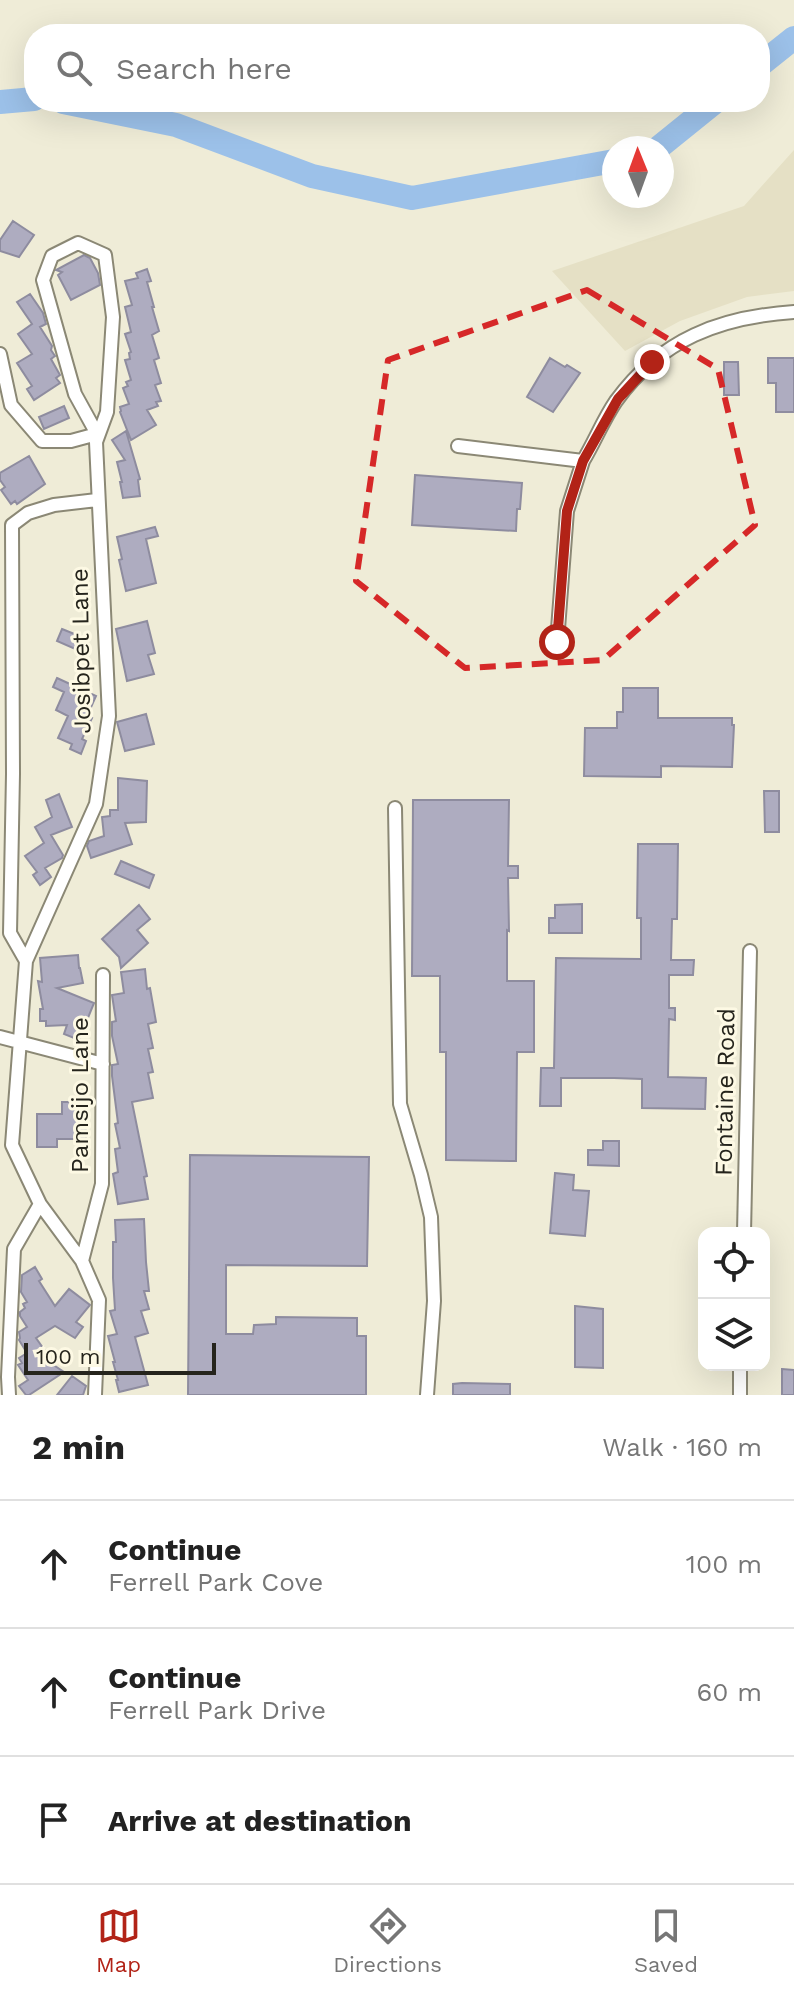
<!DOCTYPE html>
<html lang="en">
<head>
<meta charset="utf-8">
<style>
	body { margin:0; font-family:"Work Sans",sans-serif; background:#f6f6f6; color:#222 }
	.controls { position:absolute; right:24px; bottom:24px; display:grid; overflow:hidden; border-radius:16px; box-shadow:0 8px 32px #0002 }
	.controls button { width:72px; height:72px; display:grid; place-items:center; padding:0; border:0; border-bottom:2px solid #e0e0e0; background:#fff; color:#222; font:40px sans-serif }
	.compass { position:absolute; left:602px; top:136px; width:72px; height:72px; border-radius:50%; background:#fff; box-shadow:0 8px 32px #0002; rotate:359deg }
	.scale { position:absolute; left:24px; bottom:20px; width:192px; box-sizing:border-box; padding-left:8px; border:4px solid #25241c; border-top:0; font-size:22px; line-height:28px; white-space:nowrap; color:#25241c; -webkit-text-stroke:6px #fdf9e4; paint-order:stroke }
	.stop { position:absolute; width:24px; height:24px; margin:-18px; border:6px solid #b22317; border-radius:50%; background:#fff }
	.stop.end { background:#b22317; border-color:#fff; box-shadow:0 2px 8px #0008 }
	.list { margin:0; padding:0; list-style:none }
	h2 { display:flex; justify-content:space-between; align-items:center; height:104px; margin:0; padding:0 32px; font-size:34px }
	h2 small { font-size:26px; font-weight:400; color:#767676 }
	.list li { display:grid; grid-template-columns:52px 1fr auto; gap:24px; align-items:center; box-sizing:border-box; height:128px; padding:0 32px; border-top:2px solid #e0e0e0 }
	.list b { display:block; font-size:30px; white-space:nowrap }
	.list p { margin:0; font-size:26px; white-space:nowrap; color:#767676 }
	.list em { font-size:26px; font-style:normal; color:#767676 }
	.icon { flex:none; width:44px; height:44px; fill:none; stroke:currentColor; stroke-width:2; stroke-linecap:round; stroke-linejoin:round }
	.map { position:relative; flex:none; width:794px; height:1395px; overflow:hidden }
	.search { position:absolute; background:#fff; box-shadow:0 8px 32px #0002; left:24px; right:24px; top:24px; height:88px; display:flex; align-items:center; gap:20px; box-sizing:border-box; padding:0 28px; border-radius:32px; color:#767676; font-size:30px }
	.sheet { height:488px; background:#fff }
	nav { display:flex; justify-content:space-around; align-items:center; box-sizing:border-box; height:112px; border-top:2px solid #e0e0e0; background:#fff; font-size:22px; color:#767676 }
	nav a { display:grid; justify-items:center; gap:4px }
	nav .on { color:#b22317 }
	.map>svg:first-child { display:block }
	.built { fill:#e5e0c5 }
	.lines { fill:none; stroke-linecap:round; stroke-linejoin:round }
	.river { stroke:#9cc1e9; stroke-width:24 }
	.building { fill:#aeacc0; stroke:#8e8c9f; stroke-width:2 }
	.minor-casing { stroke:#8b8875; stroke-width:16 }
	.minor { stroke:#fff; stroke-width:12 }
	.route { stroke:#b22317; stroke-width:10 }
	.marked { fill:none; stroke:#d62828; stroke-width:6; stroke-dasharray:16 10; stroke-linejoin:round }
	.labels { text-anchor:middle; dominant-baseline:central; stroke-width:6; stroke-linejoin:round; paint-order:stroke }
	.street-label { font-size:24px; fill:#25241c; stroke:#fdf9e4 }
</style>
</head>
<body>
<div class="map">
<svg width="794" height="1395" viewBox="0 0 794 1395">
	<rect width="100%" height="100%" fill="#efecd7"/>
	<path class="built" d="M794,150V291L747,297L680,321L625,351L552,271L744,206Z"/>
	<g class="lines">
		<path class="river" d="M760,65L794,38
			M0,102L34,99
			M63,102L176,125L312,176L412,198L614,161
			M658,148L715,102"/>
	</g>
	<path class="building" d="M13,221L34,235L19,257L0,251V240Z
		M84,255L90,258L98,273L100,285L71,300L58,275L62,272L56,270Z
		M147,269L151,281L147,282L154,307H152L159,331L152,335L159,358L154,360L161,383L155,385L161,401L156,402L158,406L147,410L156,425L131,440L120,412L121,411L120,407L129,404L123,388L128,386L126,382L131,380L125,360L130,359L129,353L131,352L125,334L131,332L125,307L132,305L125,281L138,278L136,273Z
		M30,294L43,313L46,324L40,327L52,346L51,350L55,356L51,359L60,375L56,378L60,383L34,400L27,389L32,386L17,363L32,354L18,334L32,324L17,302Z
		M550,358L565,367L567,365L580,373L553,412L527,397Z
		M768,358H794V412H776V383H768Z
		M724,362H738L739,395H724Z
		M64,406L69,418L44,429L39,417Z
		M126,431L140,479L138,480L140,496L123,498L120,482H122L117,462L125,460L112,440Z
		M29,456L45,484L17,504L15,501L11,504L1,490L5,487L0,480V473Z
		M415,475L522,483L520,509H517L516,531L412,525Z
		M155,527L158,536L146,539L156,583L126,591L119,560L122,559L117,537Z
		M147,621L155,653L148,655L154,674L127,681L116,629Z
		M62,629L87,639L82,652L57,641Z
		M57,678L96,696L87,716L92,718L82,739L86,741L81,754L70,749L72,744L58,738L68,716L56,710L64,692L53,687Z
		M623,688H658V718H732V725H734L732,767L661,766V777H658L584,776L585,728H617V712H623Z
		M146,714L154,744L125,751L117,722Z
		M118,778L147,781L146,822L125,823L132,844L91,858L87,846L89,841L104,836L102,817L110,816V810H118Z
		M764,791H779V832H765Z
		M59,794L72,827L51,835L63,855L62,858L45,868L51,877L40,885L33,875L37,872L25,856L44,843L35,827L52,817L46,800Z
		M413,800H509L508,866H518V878H508L509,931L507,930V981H534V1052H517L516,1161L446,1160V1052H440V976H412Z
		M638,844H678L677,919H672L671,960H694L693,975H669V1008H675V1020L669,1019L668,1077L706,1078L705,1109L642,1108V1079L614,1078H561V1106H540L541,1068H554L556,958L641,959V918H637Z
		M121,861L154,875L149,888L115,874Z
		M582,904V933H549V918H555V905Z
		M139,905L150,919L137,930L148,943L121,968L119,957L102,939Z
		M78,955L79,968H80L83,983L57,988L94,1003L79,1040L64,1034L67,1025L46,1026V1021H40V1009H43L38,981L42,982L40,958Z
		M145,969L147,989L150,988L156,1022L148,1024L153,1048L148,1049L153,1072L148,1073L153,1098L132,1102L147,1176L144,1177L148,1199L118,1204L113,1174L118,1172L115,1149L120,1148L115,1124L118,1123L112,1076V1065L118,1064L112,1036V1022L116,1021L112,995L124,993L121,972Z
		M62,1102H85L86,1139H57V1147H37V1114H62Z
		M603,1141H619V1166L588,1165V1150H603Z
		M190,1155L369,1157L367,1266L226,1265V1334H253L254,1325L276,1324V1317L357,1318V1336H366V1395H188Z
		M555,1173L574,1175L573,1190L589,1191L585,1236L550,1233Z
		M144,1219L146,1262L149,1291H144L149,1309L141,1311L148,1333L135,1337L148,1385L119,1392L116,1380H118L113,1362H115L108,1336L117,1334L110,1311L115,1310L113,1278V1242H116L115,1220Z
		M35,1267L42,1279L39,1281L55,1306L69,1289L90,1305L76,1322L83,1327L75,1338L55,1326L36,1338L48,1355L43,1358L64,1372L29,1395H26L19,1386L28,1380L18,1365L22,1363L19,1358L27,1353L19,1340L20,1338L19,1332L27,1327L20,1316V1312L25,1308L23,1304L27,1302L21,1292L22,1275Z
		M575,1306L603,1309V1368L575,1367Z
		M782,1369L794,1370V1395H782Z
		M72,1376L86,1386L83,1395H57Z
		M462,1383L510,1384V1395H453V1384Z"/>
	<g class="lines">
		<defs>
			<path id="minor" d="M0,354L11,405L42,441H71L97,434
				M458,446L583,461C595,441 603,420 616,401C661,339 720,317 794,312
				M557,642L567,511L583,461
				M395,808L400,1104L421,1175L431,1217L434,1301L427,1395
				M26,961L10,933L13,774L12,525L28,513L54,505L97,500
				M0,1037L103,1064
				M744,1233L750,951
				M82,1261L102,1184L103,975
				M9,1395L8,1377L14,1249L40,1204
				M95,1395L99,1300L82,1261L40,1204L12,1145L26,961L96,804L109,716L96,442L97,434L75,394L43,280L52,256L78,243L105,255L113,317L107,412L96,442
				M740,1395V1365"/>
		</defs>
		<use href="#minor" class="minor-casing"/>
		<use href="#minor" class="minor"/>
	</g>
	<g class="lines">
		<path class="route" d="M557,642L567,511L583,461L618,399L652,362"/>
	</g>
	<path class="marked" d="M587,290L718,369L755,525L603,660L465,668L356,581L388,360Z"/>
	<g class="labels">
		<g class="street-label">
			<text transform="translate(81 651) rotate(-91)">Josibpet Lane</text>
			<text transform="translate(725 1092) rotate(-89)">Fontaine Road</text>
			<text transform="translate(80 1095) rotate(-90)">Pamsijo Lane</text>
		</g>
	</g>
</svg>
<div class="controls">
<button><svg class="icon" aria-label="locate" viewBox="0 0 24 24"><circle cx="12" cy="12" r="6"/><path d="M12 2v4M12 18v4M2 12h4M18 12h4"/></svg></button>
<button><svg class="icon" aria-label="layers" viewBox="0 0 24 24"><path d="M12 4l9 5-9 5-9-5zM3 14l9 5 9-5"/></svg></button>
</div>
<svg class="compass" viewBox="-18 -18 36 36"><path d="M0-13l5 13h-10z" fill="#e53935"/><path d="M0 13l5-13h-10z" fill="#767676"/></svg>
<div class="scale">100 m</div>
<div class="stop" style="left:557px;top:642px"></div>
<div class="stop end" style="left:652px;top:362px"></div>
<div class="search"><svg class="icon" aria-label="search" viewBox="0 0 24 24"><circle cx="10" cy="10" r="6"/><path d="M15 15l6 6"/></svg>Search here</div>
</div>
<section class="sheet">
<h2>2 min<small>Walk · 160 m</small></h2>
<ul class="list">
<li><svg class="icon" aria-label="ahead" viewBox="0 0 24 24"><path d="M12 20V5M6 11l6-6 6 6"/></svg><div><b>Continue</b><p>Ferrell Park Cove</p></div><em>100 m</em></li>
<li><svg class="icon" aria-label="ahead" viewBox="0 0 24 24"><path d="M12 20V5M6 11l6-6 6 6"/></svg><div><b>Continue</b><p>Ferrell Park Drive</p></div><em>60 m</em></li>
<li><svg class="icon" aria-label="arrive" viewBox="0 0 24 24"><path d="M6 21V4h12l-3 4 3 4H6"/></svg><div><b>Arrive at destination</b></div></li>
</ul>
</section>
<nav>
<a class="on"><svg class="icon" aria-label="map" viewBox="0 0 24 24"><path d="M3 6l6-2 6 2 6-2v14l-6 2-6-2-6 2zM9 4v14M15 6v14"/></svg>Map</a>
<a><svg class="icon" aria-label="directions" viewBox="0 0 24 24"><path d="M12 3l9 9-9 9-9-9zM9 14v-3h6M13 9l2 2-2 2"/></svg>Directions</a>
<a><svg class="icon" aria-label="saved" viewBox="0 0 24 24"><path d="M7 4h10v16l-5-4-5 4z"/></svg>Saved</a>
</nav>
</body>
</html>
